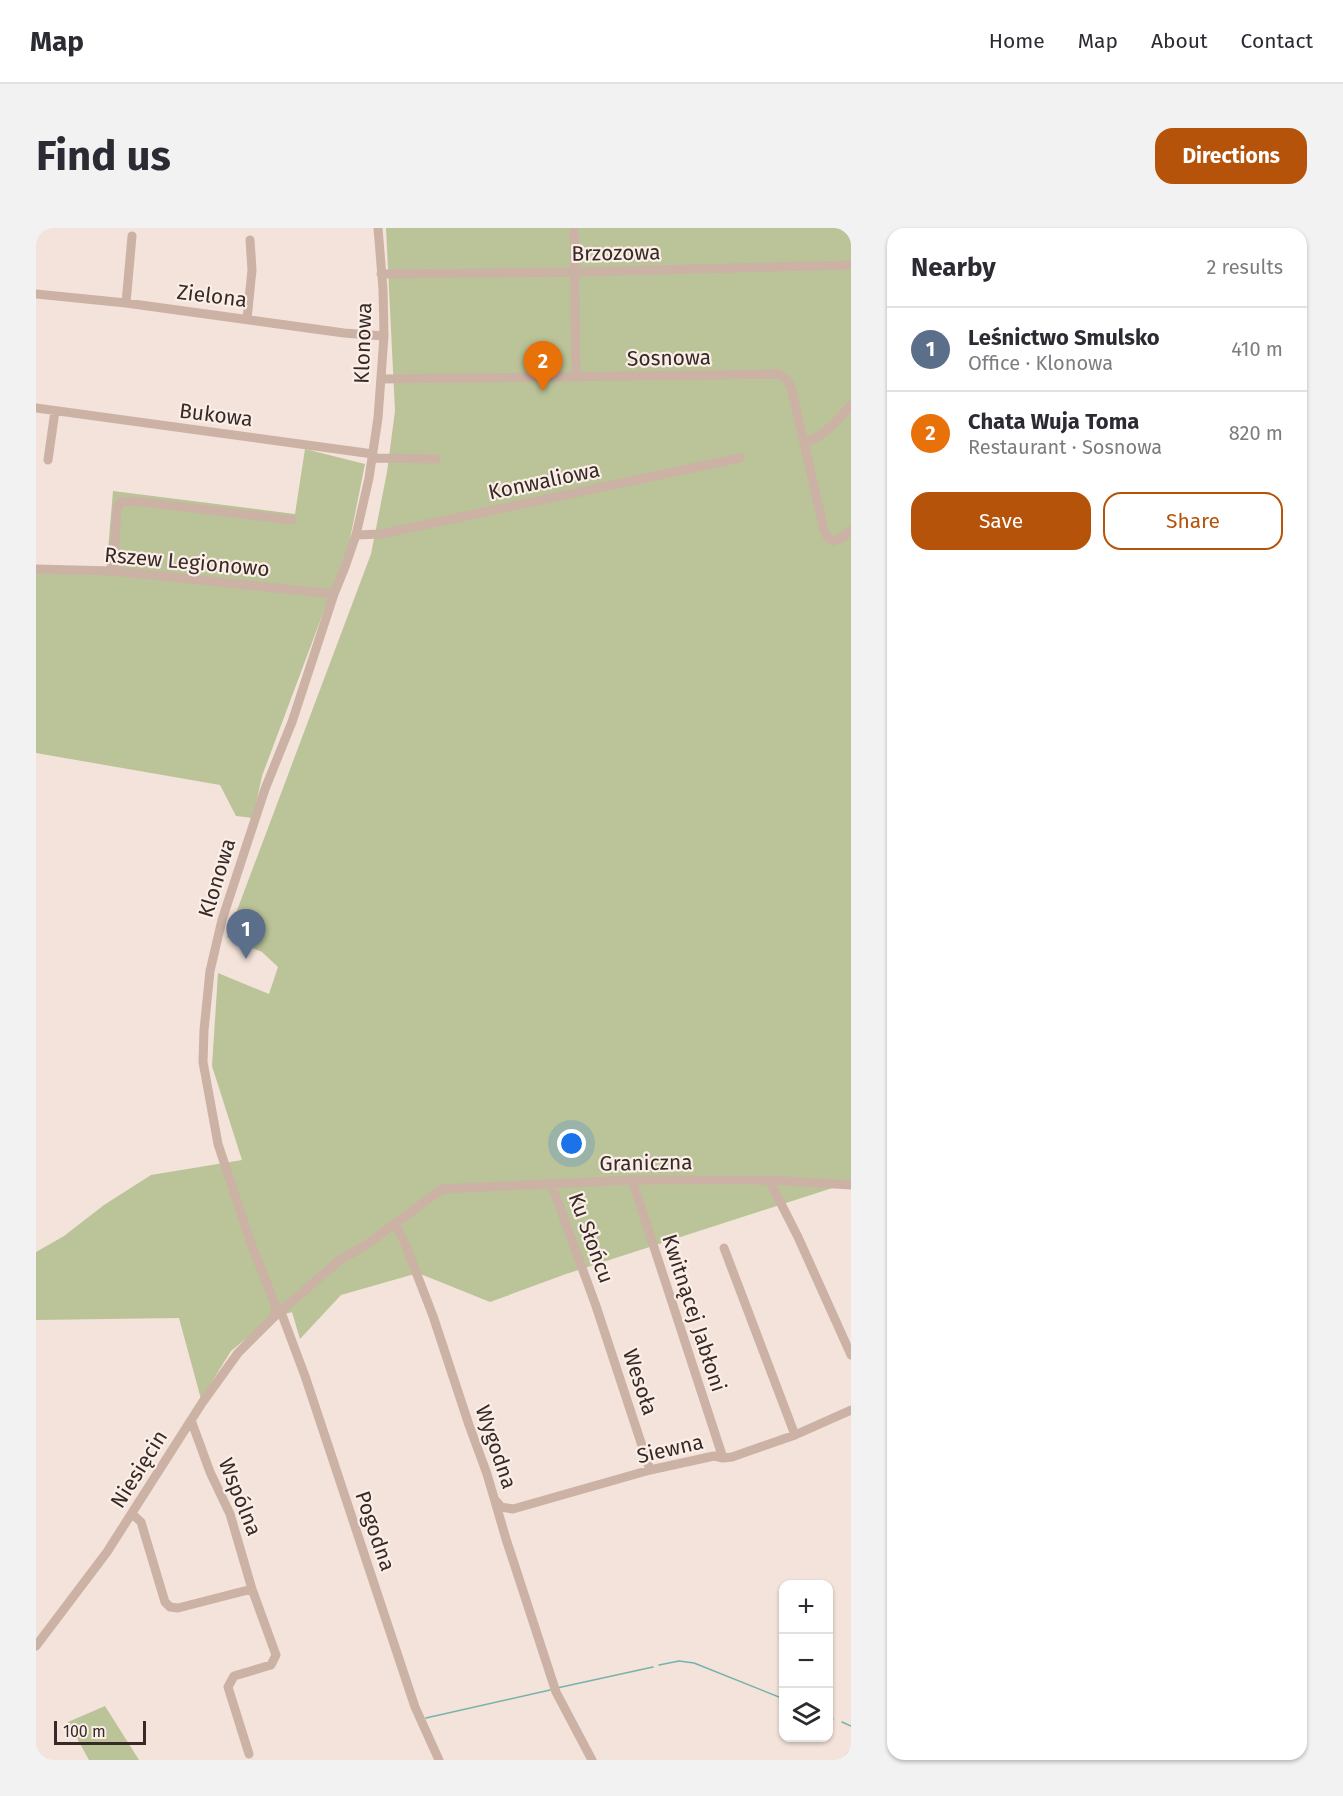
<!DOCTYPE html>
<html lang="en">
<head>
<meta charset="utf-8">
<style>
	body { margin:0; font-family:"Fira Sans",sans-serif; background:#f2f2f3; color:#2b2b33 }
	.controls { position:absolute; right:18px; bottom:18px; display:grid; overflow:hidden; border-radius:12px; box-shadow:0 2px 4px #0004 }
	.controls button { width:54px; height:54px; display:grid; place-items:center; padding:0; border:0; border-bottom:2px solid #e1e1e2; background:#fff; color:#2b2b33; font:30px sans-serif }
	.scale { position:absolute; left:18px; bottom:15px; width:92px; box-sizing:border-box; padding-left:6px; border:3px solid #372927; border-top:0; font-size:16px; line-height:21px; white-space:nowrap; color:#372927; -webkit-text-stroke:4px #fbeee6; paint-order:stroke }
	.you { position:absolute; left:536px; top:916px; width:21px; height:21px; margin:-15px; border:4px solid #fff; border-radius:50%; background:#1a73e8; box-shadow:0 0 0 9px #1a73e833 }
	.badge { display:grid; place-items:center; width:39px; height:39px; border-radius:50%; background:#b45309; color:#fff; font-size:20px; font-weight:700 }
	.pin { position:absolute; translate:-50% -50px; filter:drop-shadow(0 2px 3px #0008) }
	.pin::after { content:''; position:absolute; top:32px; width:21px; height:18px; background:inherit; clip-path:polygon(0 0,100% 0,50% 100%) }
	.list { margin:0; padding:0; list-style:none }
	h2 { display:flex; justify-content:space-between; align-items:center; height:78px; margin:0; padding:0 24px; font-size:26px }
	h2 small { font-size:20px; font-weight:400; color:#7c7c81 }
	.list li { display:grid; grid-template-columns:39px 1fr auto; gap:18px; align-items:center; box-sizing:border-box; height:84px; padding:0 24px; border-top:2px solid #e1e1e2 }
	.list b { display:block; font-size:22px; white-space:nowrap }
	.list p { margin:0; font-size:20px; white-space:nowrap; color:#7c7c81 }
	.list em { font-size:20px; font-style:normal; color:#7c7c81 }
	.actions { display:flex; gap:12px; padding:18px 24px }
	.actions a { flex:1; padding:14px 0; border:2px solid #b45309; border-radius:18px; text-align:center; font-size:21px; color:#b45309 }
	.actions .main { background:#b45309; color:#fff }
	.icon { flex:none; width:33px; height:33px; fill:none; stroke:currentColor; stroke-width:2; stroke-linecap:round; stroke-linejoin:round }
	.map { position:relative; flex:none; width:815px; height:1532px; overflow:hidden; border-radius:18px }
	header { display:flex; align-items:center; gap:36px; box-sizing:border-box; height:84px; padding:0 30px; background:#fff; border-bottom:2px solid #e1e1e2 }
	header strong { font-size:28px }
	nav { display:flex; gap:33px; margin-inline-start:auto; font-size:21px }
	.intro { display:flex; align-items:center; justify-content:space-between; box-sizing:border-box; height:144px; padding:0 36px }
	h1 { margin:0; font-size:42px }
	.button { padding:15px 27px; border-radius:18px; background:#b45309; color:#fff; font-size:21px; font-weight:700 }
	main { display:flex; gap:36px; padding:0 36px }
	aside { flex:1; background:#fff; border-radius:18px; box-shadow:0 2px 4px #0004 }
	.map>svg:first-child { display:block }
	.green { fill:#bbc399 }
	.lines { fill:none; stroke-linecap:round; stroke-linejoin:round }
	.stream { stroke:#77b2ac; stroke-width:1.5 }
	.minor { stroke:#ccb1a5; stroke-width:9 }
	.labels { text-anchor:middle; dominant-baseline:central; stroke-width:4.5; stroke-linejoin:round; paint-order:stroke }
	.street-label { font-size:21px; fill:#372927; stroke:#fbeee6 }
</style>
</head>
<body>
<header>
<strong>Map</strong>
<nav><a>Home</a><a>Map</a><a>About</a><a>Contact</a></nav>
</header>
<div class="intro"><h1>Find us</h1><a class="button">Directions</a></div>
<main>
<div class="map">
<svg width="815" height="1532" viewBox="0 0 815 1532">
	<rect width="100%" height="100%" fill="#f3e3da"/>
	<path class="green" d="M350,0H815V954L530,1046L454,1074L382,1045L305,1067L264,1111L256,1084L235,1090L195,1123L165,1171L143,1090L0,1092V1024L28,1008L68,977L115,947L206,932L176,838L182,745L233,766L242,739L226,724L191,709L335,326L351,244L359,183Z
		M269,221L329,236L313,316L226,548L217,590L200,588L184,557L0,525V345L70,346L77,263L259,286Z
		M69,1478L103,1532H53L32,1494Z"/>
	<g class="lines">
		<path class="stream" d="M623,1437L643,1433L658,1435L748,1471
			M521,1460L617,1439
			M792,1489L797,1491
			M390,1490L514,1462
			M806,1494L815,1498
			M806,1532L815,1522"/>
		<path class="minor" d="M538,0L540,150
			M345,46L539,44L815,37
			M0,66L90,75L308,105L348,108
			M90,75L96,8
			M211,91L216,42L214,12
			M345,151L743,146L750,151L755,159L788,302L792,310L797,313L807,309L815,302
			M0,180L337,226
			M769,215C789,208 801,192 815,177
			M337,230L400,231
			M12,232L19,183
			M320,307L345,306L704,230
			M0,341L77,343L298,366
			M77,343L81,280L85,274L98,273L256,292
			M596,952L687,1230
			M733,952L762,1009L815,1127
			M515,955L560,1078L614,1242
			M359,996L368,1013L397,1088L433,1197L451,1246L470,1311L520,1464L556,1532
			M688,1020L759,1207
			M245,1084L269,1148L379,1479L403,1532
			M239,1088V1076L214,1013L182,916L167,834L168,802L174,743L186,692L229,561L256,494L298,366L309,339L320,307L333,250L342,190L348,108L347,61L342,0
			M155,1192L174,1244L194,1286L216,1361L240,1427L235,1437L198,1448L192,1459L213,1526
			M460,1273L465,1279L477,1281L614,1242L678,1228L687,1230L696,1229L759,1207L815,1182
			M96,1286L105,1294L129,1374L134,1379L142,1380L216,1361
			M0,1418L71,1324L166,1175L202,1125L239,1088L304,1032L330,1017L406,961L596,952H733L815,957"/>
	</g>
	<g class="labels">
		<g class="street-label">
			<text transform="translate(580 25) rotate(-1)">Brzozowa</text>
			<text transform="translate(176 68) rotate(7)">Zielona</text>
			<text transform="translate(327 115) rotate(-88)">Klonowa</text>
			<text transform="translate(633 130) rotate(-1)">Sosnowa</text>
			<text transform="translate(180 187) rotate(7)">Bukowa</text>
			<text transform="translate(508 253) rotate(-12)">Konwaliowa</text>
			<text transform="translate(151 334) rotate(5)">Rszew Legionowo</text>
			<text transform="translate(181 650) rotate(-73)">Klonowa</text>
			<text transform="translate(610 935) rotate(-1)">Graniczna</text>
			<text transform="translate(555 1010) rotate(70)">Ku Słońcu</text>
			<text transform="translate(658 1085) rotate(72)">Kwitnącej Jabłoni</text>
			<text transform="translate(604 1154) rotate(72)">Wesoła</text>
			<text transform="translate(460 1219) rotate(71)">Wygodna</text>
			<text transform="translate(634 1221) rotate(-13)">Siewna</text>
			<text transform="translate(103 1241) rotate(-58)">Niesięcin</text>
			<text transform="translate(204 1269) rotate(68)">Wspólna</text>
			<text transform="translate(339 1303) rotate(71)">Pogodna</text>
		</g>
	</g>
</svg>
<div class="controls">
<button>+</button>
<button>−</button>
<button><svg class="icon" aria-label="layers" viewBox="0 0 24 24"><path d="M12 4l9 5-9 5-9-5zM3 14l9 5 9-5"/></svg></button>
</div>
<div class="scale">100 m</div>
<div class="you"></div>
<div class="pin badge" style="left:210px;top:731px;background:#5c6f8a">1</div>
<div class="pin badge" style="left:507px;top:163px;background:#e8710a">2</div>
</div>
<aside>
<h2>Nearby<small>2 results</small></h2>
<ul class="list">
<li><span class="badge" style="background:#5c6f8a">1</span><div><b>Leśnictwo Smulsko</b><p>Office · Klonowa</p></div><em>410 m</em></li>
<li><span class="badge" style="background:#e8710a">2</span><div><b>Chata Wuja Toma</b><p>Restaurant · Sosnowa</p></div><em>820 m</em></li>
</ul>
<div class="actions"><a class="main">Save</a><a>Share</a></div>
</aside>
</main>
</body>
</html>
